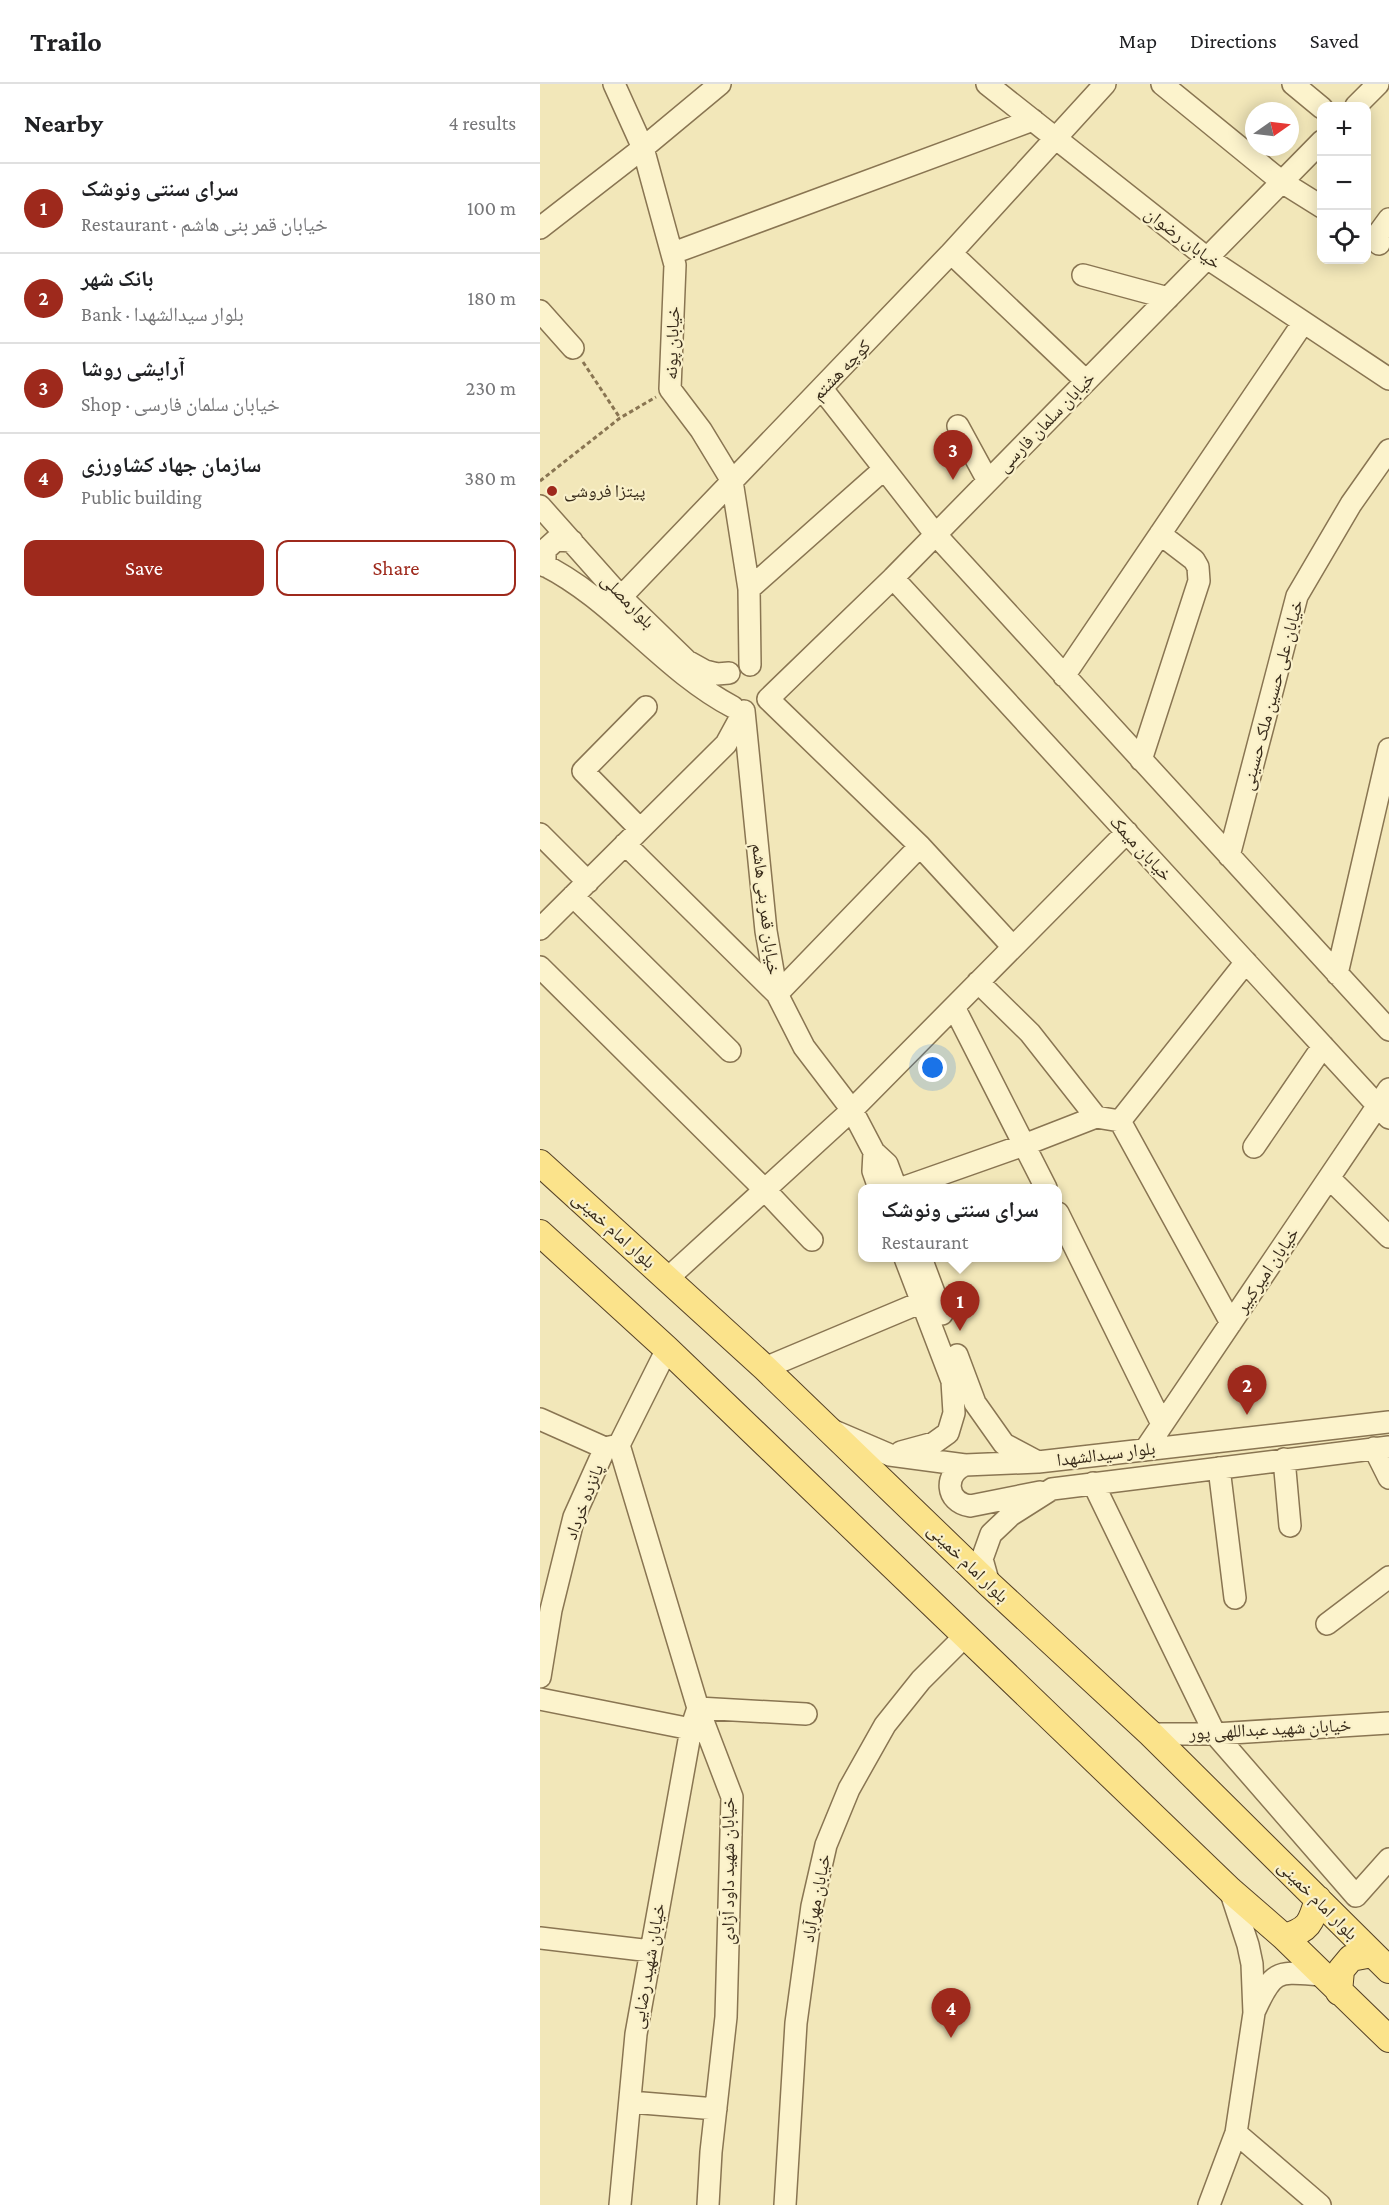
<!DOCTYPE html>
<html lang="en">
<head>
<meta charset="utf-8">
<style>
	body { margin:0; font-family:"Crimson Pro","Noto Naskh Arabic",serif; background:#f2f2f2; color:#202124 }
	.controls { position:absolute; right:18px; top:18px; display:grid; overflow:hidden; border-radius:12px; box-shadow:0 3px 15px #0003 }
	.controls button { width:54px; height:54px; display:grid; place-items:center; padding:0; border:0; border-bottom:2px solid #e0e0e0; background:#fff; color:#202124; font:30px sans-serif }
	.compass { position:absolute; left:705px; top:18px; width:54px; height:54px; border-radius:50%; background:#fff; box-shadow:0 3px 15px #0003; rotate:76deg }
	.you { position:absolute; left:393px; top:984px; width:21px; height:21px; margin:-15px; border:4px solid #fff; border-radius:50%; background:#1a73e8; box-shadow:0 0 0 9px #1a73e833 }
	.badge { display:grid; place-items:center; width:39px; height:39px; border-radius:50%; background:#9e291c; color:#fff; font-size:20px; font-weight:700 }
	.pin { position:absolute; translate:-50% -50px; filter:drop-shadow(0 2px 3px #0008) }
	.pin::after { content:''; position:absolute; top:32px; width:21px; height:18px; background:inherit; clip-path:polygon(0 0,100% 0,50% 100%) }
	.popup { position:absolute; left:318px; top:1100px; width:204px; height:78px; box-sizing:border-box; display:grid; place-content:center; border-radius:12px; background:#fff; filter:drop-shadow(0 2px 4px #0005); font-size:20px; white-space:nowrap; color:#757577 }
	.popup b { font-size:22px; color:#202124 }
	.popup::after { content:''; position:absolute; left:50%; top:100%; margin-left:-12px; border:12px solid transparent; border-top-color:#fff }
	.list { margin:0; padding:0; list-style:none }
	h2 { display:flex; justify-content:space-between; align-items:center; height:78px; margin:0; padding:0 24px; font-size:26px }
	h2 small { font-size:20px; font-weight:400; color:#757577 }
	.list li { display:grid; grid-template-columns:39px 1fr auto; gap:18px; align-items:center; box-sizing:border-box; height:90px; padding:0 24px; border-top:2px solid #e0e0e0 }
	.list b { display:block; font-size:22px; white-space:nowrap }
	.list p { margin:0; font-size:20px; white-space:nowrap; color:#757577 }
	.list em { font-size:20px; font-style:normal; color:#757577 }
	.actions { display:flex; gap:12px; padding:18px 24px }
	.actions a { flex:1; padding:14px 0; border:2px solid #9e291c; border-radius:12px; text-align:center; font-size:21px; color:#9e291c }
	.actions .main { background:#9e291c; color:#fff }
	.icon { flex:none; width:33px; height:33px; fill:none; stroke:currentColor; stroke-width:2; stroke-linecap:round; stroke-linejoin:round }
	.map { position:relative; flex:none; width:849px; height:2121px; overflow:hidden }
	header { display:flex; align-items:center; gap:36px; box-sizing:border-box; height:84px; padding:0 30px; background:#fff; border-bottom:2px solid #e0e0e0 }
	header strong { font-size:28px }
	nav { display:flex; gap:33px; margin-inline-start:auto; font-size:21px }
	main { display:flex }
	aside { flex:1; background:#fff }
	.map>svg:first-child { display:block }
	.lines { fill:none; stroke-linecap:round; stroke-linejoin:round }
	.minor-casing { stroke:#897552; stroke-width:24 }
	.major-casing { stroke:#564227; stroke-width:28 }
	.path { stroke:#897552; stroke-width:3; stroke-dasharray:4.5 3; stroke-linecap:butt }
	.minor { stroke:#fcf3cc; stroke-width:21 }
	.major { stroke:#fbe38b; stroke-width:26 }
	.poi-dot { fill:#9e291c; stroke:#f9f0c9; stroke-width:2 }
	.labels { text-anchor:middle; dominant-baseline:central; stroke-width:4.5; stroke-linejoin:round; paint-order:stroke }
	.street-label { font-size:18px; fill:#372a19; stroke:#f9f0c9 }
	.poi-label { font-size:18px; fill:#372a19; stroke:#f9f0c9; text-anchor:start }
</style>
</head>
<body>
<header>
<strong>Trailo</strong>
<nav><a>Map</a><a>Directions</a><a>Saved</a></nav>
</header>
<main>
<aside>
<h2>Nearby<small>4 results</small></h2>
<ul class="list">
<li><span class="badge">1</span><div><b>سرای سنتی ونوشک</b><p>Restaurant · خیابان قمر بنی هاشم</p></div><em>100 m</em></li>
<li><span class="badge">2</span><div><b>بانک شهر</b><p>Bank · بلوار سیدالشهدا</p></div><em>180 m</em></li>
<li><span class="badge">3</span><div><b>آرایشی روشا</b><p>Shop · خیابان سلمان فارسی</p></div><em>230 m</em></li>
<li><span class="badge">4</span><div><b>سازمان جهاد کشاورزی</b><p>Public building</p></div><em>380 m</em></li>
</ul>
<div class="actions"><a class="main">Save</a><a>Share</a></div>
</aside>
<div class="map">
<svg width="849" height="2121" viewBox="0 0 849 2121">
	<rect width="100%" height="100%" fill="#f2e7b9"/>
	<g class="lines">
		<defs>
			<path id="minor" d="M74,0L103,64L135,181L130,305L161,346L192,397L209,505L210,581
				M447,0L667,174L849,295
				M622,0L742,98L782,123
				M753,0L782,24
				M816,22L838,0
				M0,144L103,64L180,0
				M839,160L838,150L849,135
				M133,169L493,36
				M411,169L546,297
				M543,191L628,214
				M0,227L33,264
				M282,305L396,451L849,946
				M418,342L448,397
				M0,422L81,513L147,577L165,587L177,590L189,589
				M0,479C73,514 121,585 193,623
				M5,482V466L16,456L32,457
				M353,494L849,1034
				M209,505L343,386
				M81,513L411,169L565,0
				M524,592L763,239
				M204,627L226,847L237,910L264,963L312,1026L334,1068L347,1080L356,1104
				M601,676L659,497L658,483L654,476L620,450
				M100,745L43,687L106,623
				M0,750L48,798
				M85,760L237,910L380,762
				M689,772L757,512L811,420L849,366
				M33,812L190,967
				M0,845L186,660L204,627
				M473,863L380,762L228,615L353,494L782,57
				M0,883L224,1105L272,1156
				M797,890L849,665
				M438,898L490,949L556,1033L580,1037L691,1239
				M414,923L506,1104
				M580,1037L706,878
				M714,1063L783,962
				M334,1068L333,1087L339,1104
				M789,1094L849,1153
				M362,1104L484,1061L556,1033
				M518,1129L622,1340
				M381,1174L402,1230
				M128,1194L312,1026L587,748
				M417,1271L435,1319L464,1360L498,1378
				M225,1284L382,1218
				M0,1335L65,1364
				M294,1347L350,1371L425,1381L498,1378L849,1338
				M79,1361L158,1624L192,1713L186,1933L171,2068L168,2121
				M834,1364L849,1394
				M605,1366L849,1005
				M361,1368L394,1359L408,1349L414,1329L412,1297L365,1174
				M744,1375L750,1442
				M425,1381C404,1390 405,1418 430,1422L500,1408
				M679,1384L695,1514
				M553,1399L675,1650L816,1812L849,1775
				M449,1500L442,1475L451,1450L471,1431L512,1405L849,1363
				M787,1540L849,1493
				M0,1593L11,1526L34,1433L65,1364L79,1361L127,1265
				M0,1615L151,1645
				M611,1650H675L849,1639
				M0,1854L111,1867
				M715,1926C734,1884 738,1888 782,1891
				M90,2018L176,2025
				M696,2049L780,2121
				M80,2121L96,1950L151,1645L158,1624L266,1630
				M245,2121L256,1939L272,1822L286,1761L309,1705L345,1641L381,1596L426,1551
				M669,2121L696,2049L714,1929L712,1880L708,1861L690,1806"/>
			<path id="major" d="M0,1079L225,1284L449,1500L611,1650L849,1886
				M0,1149L127,1265L690,1806L744,1853L849,1955
				M744,1853C769,1846 771,1839 778,1815
				M799,1908L801,1886L811,1874L832,1870"/>
		</defs>
		<use href="#minor" class="minor-casing"/>
		<use href="#major" class="major-casing"/>
		<path class="path" d="M43,278L80,334
			M0,397L80,334L116,313"/>
		<use href="#minor" class="minor"/>
		<use href="#major" class="major"/>
	</g>
	<circle class="poi-dot" cx="12" cy="407" r="6"/>
	<g class="labels">
		<g class="street-label">
			<text transform="translate(643 154) rotate(37)">خیابان رضوان</text>
			<text transform="translate(132 259) rotate(-88)">خیابان پونه</text>
			<text transform="translate(301 286) rotate(-46)">کوچه هشتم</text>
			<text transform="translate(506 338) rotate(-46)">خیابان سلمان فارسی</text>
			<text transform="translate(88 517) rotate(46)">بلوارمصلی</text>
			<text transform="translate(732 611) rotate(-75)">خیابان علی حسین ملک حسینی</text>
			<text transform="translate(601 764) rotate(47)">خیابان میمک</text>
			<text transform="translate(226 825) rotate(83)">خیابان قمر بنی هاشم</text>
			<text transform="translate(74 1146) rotate(42)">بلوار امام خمینی</text>
			<text transform="translate(727 1186) rotate(-56)">خیابان امیرکبیر</text>
			<text transform="translate(566 1370) rotate(-7)">بلوار سیدالشهدا</text>
			<text transform="translate(44 1418) rotate(-69)">پانزده خرداد</text>
			<text transform="translate(428 1479) rotate(44)">بلوار امام خمینی</text>
			<text transform="translate(730 1645) rotate(-3)">خیابان شهید عبداللهی پور</text>
			<text transform="translate(188 1787) rotate(-90)">خیابان شهید داود آزادی</text>
			<text transform="translate(276 1814) rotate(-79)">خیابان مهرآباد</text>
			<text transform="translate(778 1816) rotate(45)">بلوار امام خمینی</text>
			<text transform="translate(108 1882) rotate(-80)">خیابان شهید رضایی</text>
		</g>
		<g class="poi-label">
			<text x="24" y="407">پیتزا فروشی</text>
		</g>
	</g>
</svg>
<div class="controls">
<button>+</button>
<button>−</button>
<button><svg class="icon" aria-label="locate" viewBox="0 0 24 24"><circle cx="12" cy="12" r="6"/><path d="M12 2v4M12 18v4M2 12h4M18 12h4"/></svg></button>
</div>
<svg class="compass" viewBox="-18 -18 36 36"><path d="M0-13l5 13h-10z" fill="#e53935"/><path d="M0 13l5-13h-10z" fill="#757577"/></svg>
<div class="you"></div>
<div class="pin badge" style="left:420px;top:1247px">1</div>
<div class="popup"><b>سرای سنتی ونوشک</b>Restaurant</div>
<div class="pin badge" style="left:707px;top:1331px">2</div>
<div class="pin badge" style="left:413px;top:396px">3</div>
<div class="pin badge" style="left:411px;top:1954px">4</div>
</div>
</main>
</body>
</html>
